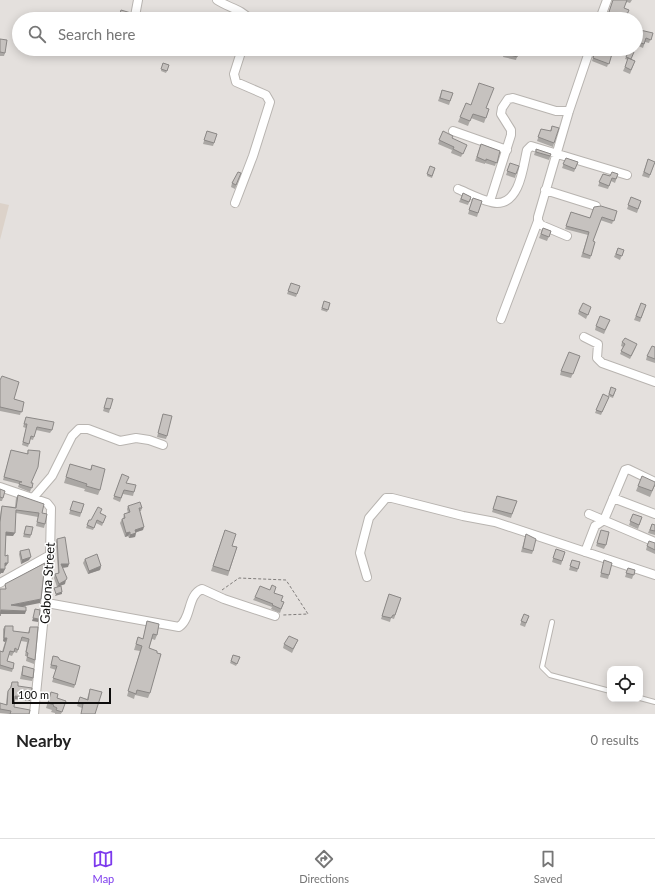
<!DOCTYPE html>
<html lang="en">
<head>
<meta charset="utf-8">
<style>
	body { margin:0; font-family:Lato,sans-serif; background:#f6f6f6; color:#222 }
	.controls { position:absolute; right:12px; bottom:12px; display:grid; overflow:hidden; border-radius:8px; box-shadow:0 2px 10px #0003 }
	.controls button { width:36px; height:36px; display:grid; place-items:center; padding:0; border:0; border-bottom:1px solid #e0e0e0; background:#fff; color:#222; font:20px sans-serif }
	.scale { position:absolute; left:12px; bottom:10px; width:99px; box-sizing:border-box; padding-left:4px; border:2px solid #0e0d0c; border-top:0; font-size:11px; line-height:14px; white-space:nowrap; color:#0e0d0c; -webkit-text-stroke:3px #fff; paint-order:stroke }
	.list { margin:0; padding:0; list-style:none }
	h2 { display:flex; justify-content:space-between; align-items:center; height:52px; margin:0; padding:0 16px; font-size:17px }
	h2 small { font-size:13px; font-weight:400; color:#767676 }
	.icon { flex:none; width:22px; height:22px; fill:none; stroke:currentColor; stroke-width:2; stroke-linecap:round; stroke-linejoin:round }
	.map { position:relative; flex:none; width:655px; height:714px; overflow:hidden }
	.search { position:absolute; background:#fff; box-shadow:0 2px 10px #0003; left:12px; right:12px; top:12px; height:44px; display:flex; align-items:center; gap:10px; box-sizing:border-box; padding:0 14px; border-radius:22px; color:#767676; font-size:15px }
	.sheet { height:124px; background:#fff }
	nav { display:flex; justify-content:space-around; align-items:center; box-sizing:border-box; height:56px; border-top:1px solid #e0e0e0; background:#fff; font-size:11px; color:#767676 }
	nav a { display:grid; justify-items:center; gap:2px }
	nav .on { color:#7c3aed }
	.map>svg:first-child { display:block }
	.built { fill:#dcd2c9 }
	.lines { fill:none; stroke-linecap:round; stroke-linejoin:round }
	.service-casing { stroke:#b8b4b0; stroke-width:6 }
	.minor-casing { stroke:#b8b4b0; stroke-width:10 }
	.path { stroke:#807d7b; stroke-width:1; stroke-dasharray:3 2; stroke-linecap:butt }
	.service { stroke:#fff; stroke-width:4 }
	.minor { stroke:#fff; stroke-width:8 }
	.wall { fill:#aaa7a4 }
	.shaded-wall { fill:#8b8886 }
	.building { fill:#c6c2bf; stroke:#8b8886 }
	.labels { text-anchor:middle; dominant-baseline:central; stroke-width:3; stroke-linejoin:round; paint-order:stroke }
	.street-label { font-size:13px; fill:#0e0d0c; stroke:#fff }
</style>
</head>
<body>
<div class="map">
<svg width="655" height="714" viewBox="0 0 655 714">
	<rect width="100%" height="100%" fill="#e4e0dd"/>
	<path class="built" d="M0,203L9,205L0,240Z"/>
	<g class="lines">
		<defs>
			<path id="service" d="M552,622L542,667L550,675L610,691
				M640,698L655,702"/>
			<path id="minor" d="M217,0C227,7 243,10 249,19
				M135,16L138,0
				M600,19L607,0
				M453,131L507,150
				M458,189C468,193 487,203 497,203C520,203 523,167 527,150L531,146L627,175
				M545,190L596,206
				M490,201L511,135V130L501,114L502,108L508,99L513,98L556,111H569
				M235,203L253,156L270,102L266,95L236,82L234,74L242,49
				M567,236L541,225L538,221V217L569,111L590,49
				M501,319L538,221
				M584,337L598,344L597,358L602,363L655,382
				M0,487L47,503L51,508L50,555L34,714
				M33,498L52,476L72,436L79,429H88L120,441L136,438L149,440L163,445
				M613,498L655,514
				M589,514L655,542
				M585,552L595,526L604,520L625,470L628,469L655,482
				M367,577L360,553L363,541L369,518L386,498H392L463,516L495,522L655,575
				M0,583L50,555
				M47,603L179,627C192,618 187,595 202,589L224,599L275,616"/>
		</defs>
		<use href="#service" class="service-casing"/>
		<use href="#minor" class="minor-casing"/>
		<path class="path" d="M222,590L239,578L286,580L308,614L283,615"/>
		<use href="#service" class="service"/>
		<use href="#minor" class="minor"/>
	</g>
	<path class="wall" d="M613,0H632L630,3L627,2L613,18L607,16Z
		M121,10L131,19H118Z
		M653,33L649,43L645,42L643,48L636,45V40Z
		M0,39L5,53L4,56H0Z
		M505,49H519L516,60L503,57Z
		M596,49L612,54L607,67L592,61Z
		M629,50L631,59L635,61L630,74L623,71L628,60L625,59Z
		M163,63L169,65L166,73L161,71Z
		M442,90L453,93L449,105L438,101Z
		M466,103L471,105L489,109L484,123L471,118L468,126L458,122Z
		M552,126L554,143L553,147L537,141L541,129L550,131Z
		M207,131L217,134L213,146L203,144Z
		M443,131L465,149L461,157L451,153L452,150L438,144Z
		M481,144L500,151L495,166L485,163V164L475,161Z
		M536,149L551,154L549,160L534,155Z
		M566,158L578,162L574,172L562,168Z
		M648,159L655,162L649,178L642,176Z
		M510,163L516,174L515,178L506,175Z
		M430,166L435,168L432,178L427,176Z
		M241,173L235,189L231,187L232,183Z
		M603,174L610,176L618,174L615,183L611,181L608,189L598,186Z
		M463,193L471,197L468,205L459,202Z
		M631,197L641,201L637,213L627,209Z
		M473,198L482,201L477,217L468,214Z
		M617,211L612,224L600,220L593,241L595,242L590,259L581,257L588,235L565,229L571,212L590,218Z
		M543,228L551,231L547,241L539,238Z
		M618,248L624,250L620,260L614,257Z
		M291,283L300,286L296,297L287,294Z
		M324,301L330,303L327,312L321,310Z
		M641,303L646,305L640,322L634,320Z
		M591,307L586,319L578,314L579,311Z
		M610,320L604,334L595,330L596,326Z
		M622,342L636,347L630,359L620,354L623,347L621,346Z
		M655,347V363L646,360L647,356Z
		M580,356L571,378L560,375L561,371Z
		M0,380L14,399L24,402L20,415L0,411Z
		M611,387L616,389L613,398L608,396Z
		M603,394L609,397L601,415L595,413Z
		M107,398L110,409L109,413L103,411Z
		M163,414L167,436L166,439L157,437Z
		M26,417L52,430L50,433L36,430L33,440L30,439L28,447L22,445L26,428L23,427Z
		M11,450L27,454L28,450L31,483H33L30,492L18,487L19,484L3,480Z
		M70,464L90,470L92,465L100,490L98,495L84,491L85,489L64,483Z
		M122,474L126,483L134,492L133,496L123,494L120,502L113,499Z
		M642,476L655,485L650,497L636,491Z
		M0,489L5,491L2,501H0Z
		M18,495L42,513L45,524L44,528L36,526L38,517L16,513L13,536H6L5,556L6,566H5V569L3,573H0V575V517L1,509L2,506L15,507L16,498Z
		M497,496L517,501L511,518L492,512Z
		M73,501L84,504L80,517L69,514Z
		M128,506L142,508L141,511H140L143,530L136,532L135,537L129,538L128,536L125,537L120,523L122,519H123L124,514L128,513L127,509Z
		M100,513L106,516L102,526L96,523L93,530L86,528L89,520H91Z
		M633,514L642,517L638,529L629,525Z
		M652,524L655,525V535L648,533Z
		M26,526L31,535L30,538L23,537Z
		M225,530L232,546L237,547L228,576L211,571Z
		M600,533L606,545L604,549L596,546Z
		M526,534L533,551L532,554L521,552Z
		M57,539L68,567L62,568L65,584L57,587L54,578L55,574L58,573L56,542Z
		M655,543V554L646,550L647,546Z
		M556,549L565,552L561,565L552,562Z
		M20,551L29,560L21,564L19,554Z
		M85,559L101,566L100,570L88,574L83,563Z
		M572,560L580,562L577,572L569,570Z
		M604,560L609,575L608,579L600,577Z
		M628,568L635,570L632,579L625,577Z
		M274,593L281,601L284,602L280,613L271,609L272,607L253,600L255,597Z
		M389,594L401,598L394,619L391,618L390,622L381,619Z
		M524,614L529,616L525,627L520,625Z
		M147,621L157,635L155,640L152,639L149,648L150,693L148,698L135,695L134,699L127,696L140,651L134,650L138,637L143,639Z
		M5,626L13,631L28,633L30,627L35,660L34,664L26,661L27,656H25L27,642L21,641L17,653L14,652L12,656L9,655L7,661L14,663L12,672L0,669V651L2,652L5,642L3,641V629Z
		M298,640L292,653L283,648L284,644Z
		M233,655L240,657L236,666L230,663Z
		M53,656L60,660L75,685L74,688L52,682L56,670L50,668Z
		M23,666L33,678L32,681L20,679Z
		M12,682L18,686L31,698L30,701L15,699L14,707L29,714H9L0,713V703L6,705L7,694L8,691L10,688Z
		M90,689L95,714L82,708L77,706L80,697L87,699Z
		M51,692L57,698L66,701L61,714H55V713L51,712L52,710L46,708Z"/>
	<path class="shaded-wall" d="M144,527L143,530L134,533L135,530Z
		M6,532L15,533L13,536L5,535Z
		M130,532L128,536L125,537L126,533Z
		M136,533L135,537L129,538L130,535Z
		M31,557L29,560L21,564L22,560Z
		M5,563H8L6,566H3Z
		M61,564H69L68,567L60,568Z
		M101,566L100,570L88,574L89,571Z
		M0,569H5L3,573H0Z
		M66,580L65,584L57,587L59,584Z
		M62,592V594L55,596L56,594Z
		M41,599L40,603L10,609L11,605Z
		M1,610L26,611L25,614H0Z
		M33,618L39,619L38,622L32,621Z
		M4,638H7L5,642L3,641Z
		M15,696L31,698L30,701L14,699Z"/>
	<path class="building" d="M613,0H627L624,8L629,10L625,19H612L614,14L609,12Z
		M121,10L131,13L132,16L131,19H126L119,17Z
		M640,30L653,33L651,40L646,38L644,44L636,41Z
		M0,39L7,40L5,53L0,52Z
		M506,49H519L517,57L504,53Z
		M596,49H599L612,54L609,64L593,58Z
		M629,50L634,52L631,59L626,57Z
		M628,58L635,61L631,70L625,67Z
		M163,63L169,65L167,71L161,69Z
		M479,83L494,88L486,108L489,109L486,118L473,114L470,121L460,117L466,103L471,105Z
		M442,90L453,93L450,101L440,98Z
		M552,126L559,128L554,143L538,137L541,129L551,131Z
		M207,131L217,134L214,143L204,140Z
		M443,131L453,136L452,138L467,145L463,154L453,149L454,147L439,140Z
		M481,144L500,151L497,163L486,159V161L477,157Z
		M536,149L551,154L550,156L536,152Z
		M566,158L578,162L575,169L563,164Z
		M648,159L655,162L650,175L644,172Z
		M510,163L519,166L516,174L507,171Z
		M430,166L435,168L432,176L427,174Z
		M238,172L241,173L236,185L232,183Z
		M612,172L618,174L616,179L612,178L609,186L599,182L603,174L610,176Z
		M463,193L471,197L469,202L461,199Z
		M631,197L641,201L638,209L628,205Z
		M473,198L482,201L478,213L469,210Z
		M601,206L617,211L614,221L602,217L593,241L595,242L591,256L583,253L589,232L566,226L571,212L590,218L594,207Z
		M543,228L551,231L549,237L541,234Z
		M618,248L624,250L622,256L616,254Z
		M291,283L300,286L297,294L288,291Z
		M324,301L330,303L328,310L322,308Z
		M583,303L591,307L588,315L579,311Z
		M641,303L646,305L641,318L636,316Z
		M600,316L610,320L605,330L596,326Z
		M625,338L637,344L631,356L621,351L625,344L622,342Z
		M652,346L655,347V359L647,356Z
		M569,352L580,356L573,374L561,371Z
		M2,376L19,382L14,399L24,402L22,412L0,407V380Z
		M611,387L616,389L613,396L609,394Z
		M603,394L609,397L602,412L596,410Z
		M107,398L113,399L110,409L104,408Z
		M163,414L172,416L167,436L158,433Z
		M26,417L54,422L52,430L37,427L34,437L31,436L29,444L23,442L27,424H24Z
		M11,450L28,454V450L40,451L38,467L31,483H33L32,488L19,484L20,482H22L4,477Z
		M70,464L91,470L92,465L105,469L100,490L86,486L87,484L66,477Z
		M122,474L129,477L126,483L136,485L134,492L124,490L121,498L114,496Z
		M642,476L655,482V484L652,491L638,486Z
		M0,489L5,491L3,498L0,497Z
		M18,495L44,504L42,513L47,514L45,524L37,522L39,513L16,510L15,533L6,532L5,556L8,555V563H5V569H0V574V522L2,506L16,508Z
		M497,496L517,501L512,514L493,509Z
		M73,501L84,504L81,513L70,510Z
		M140,502L142,508H139L144,527L135,530L136,533L130,535V532L126,533L122,519L125,518L124,514L130,512L128,506Z
		M98,507L102,509L100,513L106,516L103,523L97,520L94,528L87,525L89,520H91Z
		M633,514L642,517L639,525L630,521Z
		M652,524L655,525V531L650,530Z
		M26,526L33,527L31,535L24,534Z
		M225,530L236,534L232,546L237,547L229,571L213,566Z
		M601,530L609,532L606,545L597,543Z
		M526,534L536,539L533,551L523,548Z
		M65,537L69,564H61L67,578L66,580L59,584L55,574L59,573L57,539Z
		M649,541L655,543V550L647,546Z
		M29,549L31,557L22,560L20,551Z
		M556,549L565,552L562,561L553,558Z
		M97,554L101,566L89,571L85,559Z
		M572,560L580,562L578,569L570,566Z
		M604,560L612,563L609,575L601,573Z
		M45,563L41,599L11,605L26,607V611L1,610L0,616V589H6L5,584Z
		M628,568L635,570L634,575L626,573Z
		M272,585L276,587L274,593L283,596L281,601L284,602L281,609L272,605L273,604L255,597L260,586L270,590Z
		M61,586L62,592L56,594L54,588Z
		M389,594L401,598L395,615H393L391,618L382,616Z
		M35,609L40,610L39,619L33,618Z
		M524,614L529,616L526,623L521,621Z
		M147,621L159,624L157,635L153,634L149,648L157,651V653L161,654L150,693L137,690L136,694L128,691L142,646L136,644L138,637L143,639Z
		M5,626H13V631L29,633L30,627H38L35,660L27,657L28,653L26,652L29,639L22,637L18,650L15,648L14,652L10,651L7,661L14,663L13,669L0,665V651L3,652L7,638H4Z
		M289,636L298,640L293,649L284,644Z
		M233,655L240,657L237,664L231,661Z
		M53,656L58,657L60,660L80,666L75,685L53,678L57,666L51,665Z
		M23,666L34,669L33,678L22,675Z
		M12,682H18V686L32,688L31,698L15,696L14,707L30,710L29,714H10L11,711L0,709V703L7,705L8,691L11,687Z
		M90,689L102,692L95,714H81L83,704L78,703L80,697L88,700Z
		M51,692L58,694L57,698L66,701L62,712L56,710L57,708L53,706L54,705L48,703Z"/>
	<g class="labels">
		<g class="street-label">
			<text transform="translate(47 583) rotate(-86)">Gabona Street</text>
		</g>
	</g>
</svg>
<div class="controls">
<button><svg class="icon" aria-label="locate" viewBox="0 0 24 24"><circle cx="12" cy="12" r="6"/><path d="M12 2v4M12 18v4M2 12h4M18 12h4"/></svg></button>
</div>
<div class="scale">100 m</div>
<div class="search"><svg class="icon" aria-label="search" viewBox="0 0 24 24"><circle cx="10" cy="10" r="6"/><path d="M15 15l6 6"/></svg>Search here</div>
</div>
<section class="sheet">
<h2>Nearby<small>0 results</small></h2>
<ul class="list">
</ul>
</section>
<nav>
<a class="on"><svg class="icon" aria-label="map" viewBox="0 0 24 24"><path d="M3 6l6-2 6 2 6-2v14l-6 2-6-2-6 2zM9 4v14M15 6v14"/></svg>Map</a>
<a><svg class="icon" aria-label="directions" viewBox="0 0 24 24"><path d="M12 3l9 9-9 9-9-9zM9 14v-3h6M13 9l2 2-2 2"/></svg>Directions</a>
<a><svg class="icon" aria-label="saved" viewBox="0 0 24 24"><path d="M7 4h10v16l-5-4-5 4z"/></svg>Saved</a>
</nav>
</body>
</html>
